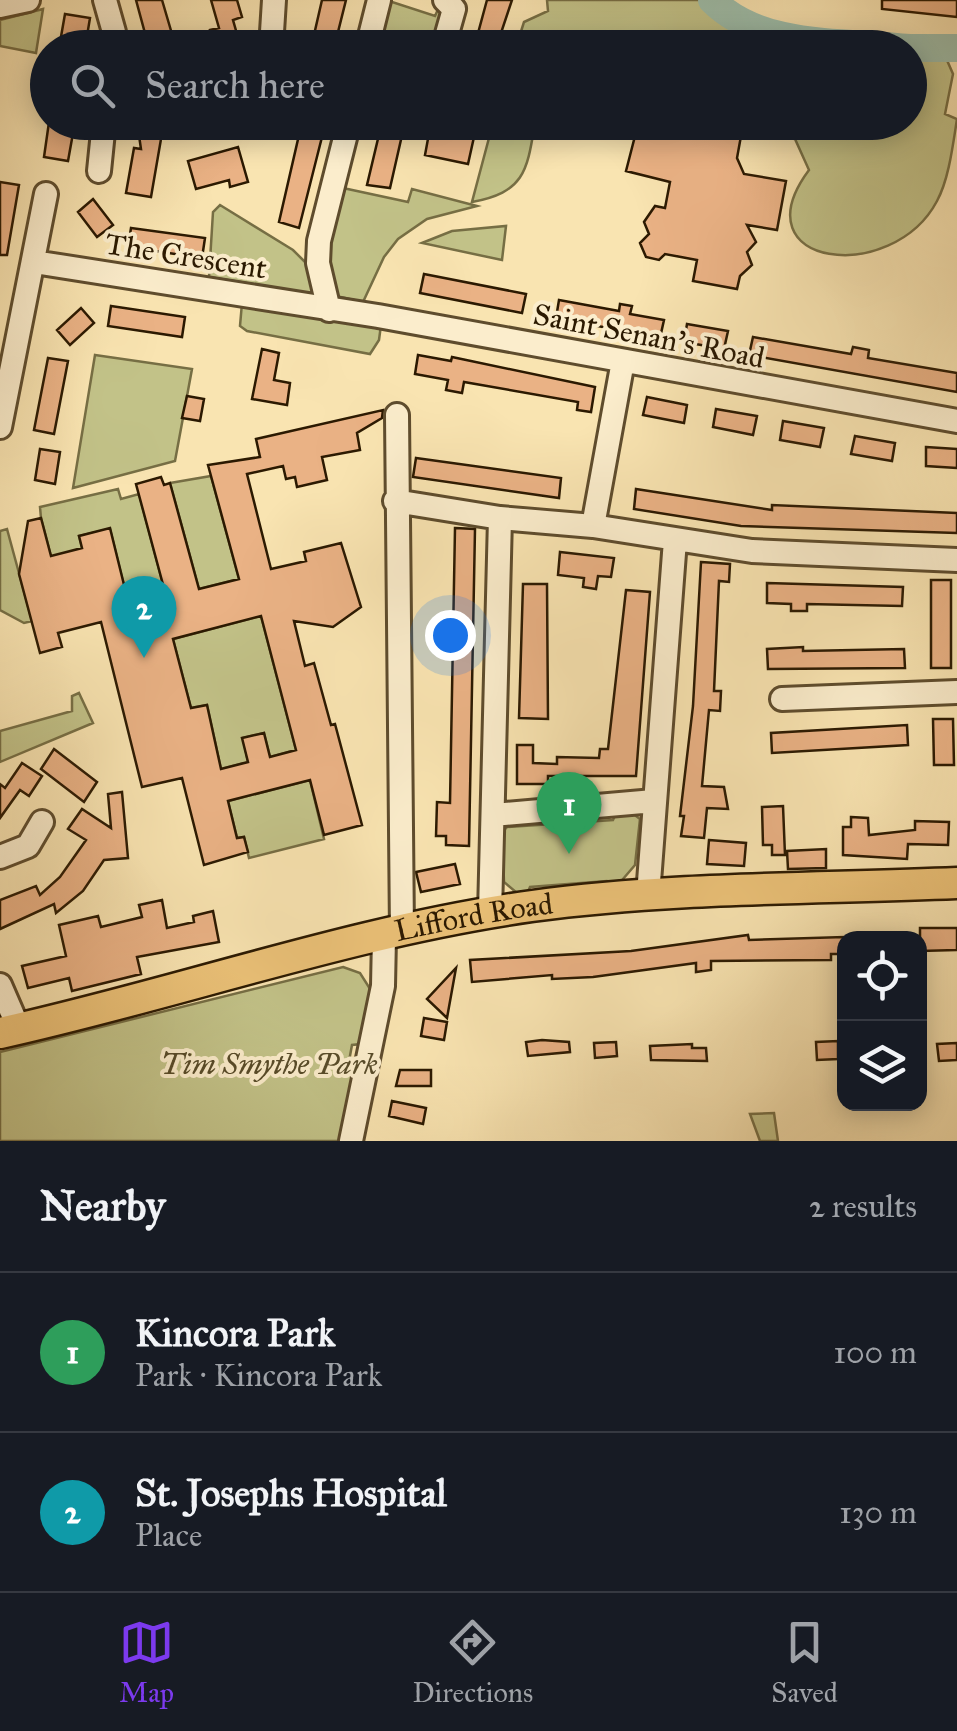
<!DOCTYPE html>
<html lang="en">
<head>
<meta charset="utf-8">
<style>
	body { margin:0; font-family:"IM FELL Great Primer",serif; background:#20242c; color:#f1f3f6 }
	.controls { position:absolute; right:30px; bottom:30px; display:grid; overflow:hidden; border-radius:20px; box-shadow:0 5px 25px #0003 }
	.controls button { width:90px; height:90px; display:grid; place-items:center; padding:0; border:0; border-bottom:2px solid #363941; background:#171b24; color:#f1f3f6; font:50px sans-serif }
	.you { position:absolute; left:450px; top:635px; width:35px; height:35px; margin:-25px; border:8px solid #fff; border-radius:50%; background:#1a73e8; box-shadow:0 0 0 15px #1a73e833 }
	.badge { display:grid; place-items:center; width:65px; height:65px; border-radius:50%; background:#7c3aed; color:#fff; font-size:32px; font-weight:700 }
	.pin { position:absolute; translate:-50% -82px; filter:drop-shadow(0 2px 5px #0008) }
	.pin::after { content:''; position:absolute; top:52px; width:35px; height:30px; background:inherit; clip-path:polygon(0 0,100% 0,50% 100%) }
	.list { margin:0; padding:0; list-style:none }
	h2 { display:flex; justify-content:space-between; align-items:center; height:130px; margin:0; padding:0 40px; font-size:42px }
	h2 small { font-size:32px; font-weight:400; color:#9ea1a6 }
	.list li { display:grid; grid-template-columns:65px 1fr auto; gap:30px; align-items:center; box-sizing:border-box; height:160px; padding:0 40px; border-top:2px solid #363941 }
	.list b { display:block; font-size:38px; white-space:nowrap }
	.list p { margin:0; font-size:32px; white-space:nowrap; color:#9ea1a6 }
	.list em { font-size:32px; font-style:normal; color:#9ea1a6 }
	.icon { flex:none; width:55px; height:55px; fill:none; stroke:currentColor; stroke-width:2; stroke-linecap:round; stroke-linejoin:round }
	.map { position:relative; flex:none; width:957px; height:1141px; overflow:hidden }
	.search { position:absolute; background:#171b24; box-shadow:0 5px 25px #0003; left:30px; right:30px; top:30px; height:110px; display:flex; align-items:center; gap:25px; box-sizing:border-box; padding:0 35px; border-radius:55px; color:#9ea1a6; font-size:38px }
	.sheet { height:450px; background:#171b24 }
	nav { display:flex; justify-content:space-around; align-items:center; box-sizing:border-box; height:140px; border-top:2px solid #363941; background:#171b24; font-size:28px; color:#9ea1a6 }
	nav a { display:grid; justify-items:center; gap:5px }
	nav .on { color:#7c3aed }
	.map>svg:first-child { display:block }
	.green { fill:#c2c288; stroke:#766e44; stroke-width:2.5 }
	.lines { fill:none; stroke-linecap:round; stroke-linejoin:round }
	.river { stroke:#9ebfac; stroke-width:28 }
	.building { fill:#eab285; stroke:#2b1901; stroke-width:2.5; fill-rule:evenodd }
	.minor-casing { stroke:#5e4c2d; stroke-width:28 }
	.major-casing { stroke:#2b1901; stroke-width:35 }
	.minor { stroke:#fbedcc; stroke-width:22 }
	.major { stroke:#ecc278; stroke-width:30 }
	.labels { text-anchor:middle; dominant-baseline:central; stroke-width:8; stroke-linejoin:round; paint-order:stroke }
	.street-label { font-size:30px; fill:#2b1901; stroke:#fbedcc }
	.park-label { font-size:30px; font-style:italic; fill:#584c2a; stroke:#fbedcc }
</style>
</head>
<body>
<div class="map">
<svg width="957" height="1141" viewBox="0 0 957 1141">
	<rect width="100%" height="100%" fill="#f9e4b1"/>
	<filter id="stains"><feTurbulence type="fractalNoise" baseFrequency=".002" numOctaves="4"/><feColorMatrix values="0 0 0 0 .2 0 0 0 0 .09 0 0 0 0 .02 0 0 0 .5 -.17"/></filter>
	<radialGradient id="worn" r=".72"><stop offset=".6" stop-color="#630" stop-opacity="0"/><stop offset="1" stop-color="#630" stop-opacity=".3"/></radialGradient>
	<path class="green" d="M386,0L435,16L440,5L443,7L435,47L374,48Z
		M547,0H730L752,23L939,42L953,74L945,114L957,119C953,144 949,179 937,201C892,286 737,267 809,170L795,139L759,134L754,123L910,122V48L516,47L524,22L548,11Z
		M43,9L36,53L0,46V20Z
		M493,123H535C527,171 525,192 472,202Z
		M343,188L408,202L412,189L477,206L427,219L398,239L384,257L363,302L336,296C321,257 334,227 343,188Z
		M220,205L293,250L307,264L314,294L209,277L213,212Z
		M506,226L502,260L422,243L452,231Z
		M242,303L381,325L379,340L370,354L247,331L240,326Z
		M95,355L192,369L175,461L73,488Z
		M211,476L239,579L199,589L170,483Z
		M118,489L121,499L139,494L165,592L129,606L110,529L79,536L82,548L58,583L41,518L40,507Z
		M7,529L32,621L24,623L0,610V531Z
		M261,616L296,750L270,757L264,733L243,738L248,762L221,769L207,705L191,708L173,639Z
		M79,693L93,723L0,762V731L72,711V696Z
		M310,780L324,839L249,858L244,837L237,838L228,801Z
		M616,813H632L640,819L635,865L617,886L607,881L530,887L527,894L517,893L504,882L502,832L507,827L613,820Z
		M343,967L360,973L372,992L361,1044L352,1045L347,1072L354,1079L341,1141H0V1052Z
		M774,1113L778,1141H760L750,1114Z"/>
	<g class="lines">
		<path class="river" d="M712,0C761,49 843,41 909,48
			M910,48H957"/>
	</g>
	<path class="building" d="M136,0H162L172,34L159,37L162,48H149Z
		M211,0H237L242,17L233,20L241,48H214L210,30L219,28Z
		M322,0H346L334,48H311Z
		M487,0H512L496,48H474Z
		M882,0H957V17L882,9Z
		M65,14L90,18L85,48H59Z
		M49,122H75L68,161L44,157Z
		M137,122H163L165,138L161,139L151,197L126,193L134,148L141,149Z
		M302,122L325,125L299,228L279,222Z
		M382,122H405L390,188L367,185Z
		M595,122L743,125L737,158L744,174L786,181L777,230L747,225L756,242L747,252L752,265L740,276L737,289L693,281L697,260L665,254L659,260L646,257L640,243L649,234L644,222L655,206L665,208L670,182L626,171L635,136L594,129Z
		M430,128L474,137L468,164L425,155Z
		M238,147L248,182L230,187L229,180L196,189L188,161Z
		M0,182L19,185L7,255H0Z
		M93,199L113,225L97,237L78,212Z
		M131,228L205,238L202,258L128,247Z
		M424,274L526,294L522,313L420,293Z
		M559,300L619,311L620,304L632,306L630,314L664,320L660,338L556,318Z
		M111,306L185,317L182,337L108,326Z
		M81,308L94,323L70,345L57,330Z
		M687,324L728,331L724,349L684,342Z
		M753,337L851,354L853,347L869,350L868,358L957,373V392L749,355Z
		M262,349L279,353L274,380L290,383L287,405L252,399Z
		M418,355L451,361L452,357L595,387L591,412L577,410L578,402L464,382L462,393L446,390L448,380L415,374Z
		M48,358L68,361L54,434L34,430Z
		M187,396L204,399L200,421L182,418Z
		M647,397L687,405L684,423L643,415Z
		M716,409L757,416L753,435L713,427Z
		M383,410L382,418L357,433L360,450L322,457L327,480L297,487L295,477L286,479L283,466L247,474L271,569L306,561L304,552L341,543L361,607L333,627L294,621L305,666L314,663L331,725L335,724L362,825L324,835L310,780L228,801L237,838L244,837L248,852L204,865L182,778L142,787L101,622L58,633L62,647L40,653L19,574L28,521L41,518L51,556L82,548L79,536L110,528L128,601L165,592L136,484L161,477L164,485L170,483L199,589L239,579L208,465L260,457L256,439ZM261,616L296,750L270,757L264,733L242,738L248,762L221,769L207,705L191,708L173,639Z
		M783,421L824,428L820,447L780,440Z
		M855,436L895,443L892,461L851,454Z
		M926,447L957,449V468L926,466Z
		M40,449L60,452L55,484L35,480Z
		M416,458L561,478L559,498L413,477Z
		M636,489L772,510V505L957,513V533L741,526L634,509Z
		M455,528L475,529L469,846L446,845V836H436L437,802L450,803Z
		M560,552L614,558L611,577L598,576L596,589L583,587L584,578L558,575Z
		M701,562L730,564L729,582L719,581L714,691H721L720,711L709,710L702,786L724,787L728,809L707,808L704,838L681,836L684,816H680L693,706Z
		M931,580H951V668H931Z
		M767,583L903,587L902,606L807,604V611H791V604L767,603Z
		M523,584H547L548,719L519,718Z
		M626,590L650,592L636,776H548V784H517V745H533V763L557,764V757L599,758L600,749H608Z
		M803,647V651L904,649L905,668L768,669L767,649Z
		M933,719H953L954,765H934Z
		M907,725L908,745L772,753L771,733Z
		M54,749L97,782L84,802L41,769Z
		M22,763L42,776L29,796L20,790L0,818V784L5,788Z
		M122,792L128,858L104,860L83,891L56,913L54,904L0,929V900L36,886L40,895L60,877L86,840L68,829L82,809L111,828L108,794Z
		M783,806L785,855H772V845H763L762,807Z
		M851,817L868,818L869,835L915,830V821L949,822L948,845L908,844L907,859L843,855V827H851Z
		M709,840L746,843L744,866L707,864Z
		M826,849V868L788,869L787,851Z
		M455,864L460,884L421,892L416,872Z
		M162,900L167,928L194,922L193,916L213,911L219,942L137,957L141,974L72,991L69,978L28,988L22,966L66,956L59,925L98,916L101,927L142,917L139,905Z
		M920,928H957V950L920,951Z
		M748,935L749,940L844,937V954H831V960L711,961V970L696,972V963L593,977L552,979V975L472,982L470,960L631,951Z
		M456,968L447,1018L427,999Z
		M424,1018L447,1022L444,1040L421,1036Z
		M542,1040L569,1042L570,1052L528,1056L526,1042Z
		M838,1041V1059L817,1060L816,1042Z
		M616,1042L617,1056L595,1058L594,1043Z
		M957,1043V1060L939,1061L937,1044Z
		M692,1044V1048H706L707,1061L651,1060L650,1046Z
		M400,1070H431V1086H396Z
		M392,1101L426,1108L423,1124L389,1116Z"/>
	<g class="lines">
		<defs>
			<path id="minor" d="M105,0L114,32L112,48
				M0,6L28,0
				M271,48L274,0
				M367,48L379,0
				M443,48L454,9L445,0
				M99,171L104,122
				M34,262L378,316L957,421
				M329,310L318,263L319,241L349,122
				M397,415L402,932
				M0,427L46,194
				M395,501L500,518L490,913
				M500,518L593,526L752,551L957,560
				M593,526L623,361
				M782,699L957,692
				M493,815L654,801
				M0,857L28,846L42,822
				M648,895L675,540
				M0,985L19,1029
				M351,1141L383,986L384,937"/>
			<g id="major">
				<path id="s1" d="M0,1033C177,994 352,931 532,906C672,887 816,889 957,883"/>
			</g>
		</defs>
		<use href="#minor" class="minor-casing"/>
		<use href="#major" class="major-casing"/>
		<use href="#minor" class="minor"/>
		<use href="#major" class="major"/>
	</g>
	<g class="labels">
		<g class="street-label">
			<text transform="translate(186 256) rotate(9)">The Crescent</text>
			<text transform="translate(649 336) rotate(11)">Saint Senan's Road</text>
			<text stroke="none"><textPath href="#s1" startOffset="488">Lifford Road</textPath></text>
		</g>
		<g class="park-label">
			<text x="269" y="1064">Tim Smythe Park</text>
		</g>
	</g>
	<rect width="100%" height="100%" filter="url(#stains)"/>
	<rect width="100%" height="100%" fill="url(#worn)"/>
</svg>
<div class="controls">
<button><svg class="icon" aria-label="locate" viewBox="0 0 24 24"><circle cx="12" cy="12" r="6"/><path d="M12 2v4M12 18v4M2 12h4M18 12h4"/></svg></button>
<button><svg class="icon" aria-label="layers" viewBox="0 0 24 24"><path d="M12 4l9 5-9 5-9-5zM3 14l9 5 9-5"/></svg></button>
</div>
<div class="you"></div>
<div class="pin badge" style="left:569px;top:854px;background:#2e9e5b">1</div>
<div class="pin badge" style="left:144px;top:658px;background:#0f9aa8">2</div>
<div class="search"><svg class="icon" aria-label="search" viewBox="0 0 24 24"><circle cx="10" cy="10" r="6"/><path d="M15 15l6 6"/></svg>Search here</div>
</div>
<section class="sheet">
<h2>Nearby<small>2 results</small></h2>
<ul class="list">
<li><span class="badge" style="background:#2e9e5b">1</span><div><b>Kincora Park</b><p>Park · Kincora Park</p></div><em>100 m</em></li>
<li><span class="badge" style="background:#0f9aa8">2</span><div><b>St. Josephs Hospital</b><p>Place</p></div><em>130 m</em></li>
</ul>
</section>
<nav>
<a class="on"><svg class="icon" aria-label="map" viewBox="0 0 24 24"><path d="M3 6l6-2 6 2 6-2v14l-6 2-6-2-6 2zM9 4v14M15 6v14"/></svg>Map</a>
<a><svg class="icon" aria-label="directions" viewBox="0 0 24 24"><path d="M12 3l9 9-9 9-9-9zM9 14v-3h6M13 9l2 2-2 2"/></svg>Directions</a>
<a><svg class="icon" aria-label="saved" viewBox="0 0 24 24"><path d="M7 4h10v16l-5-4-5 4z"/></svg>Saved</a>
</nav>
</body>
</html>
